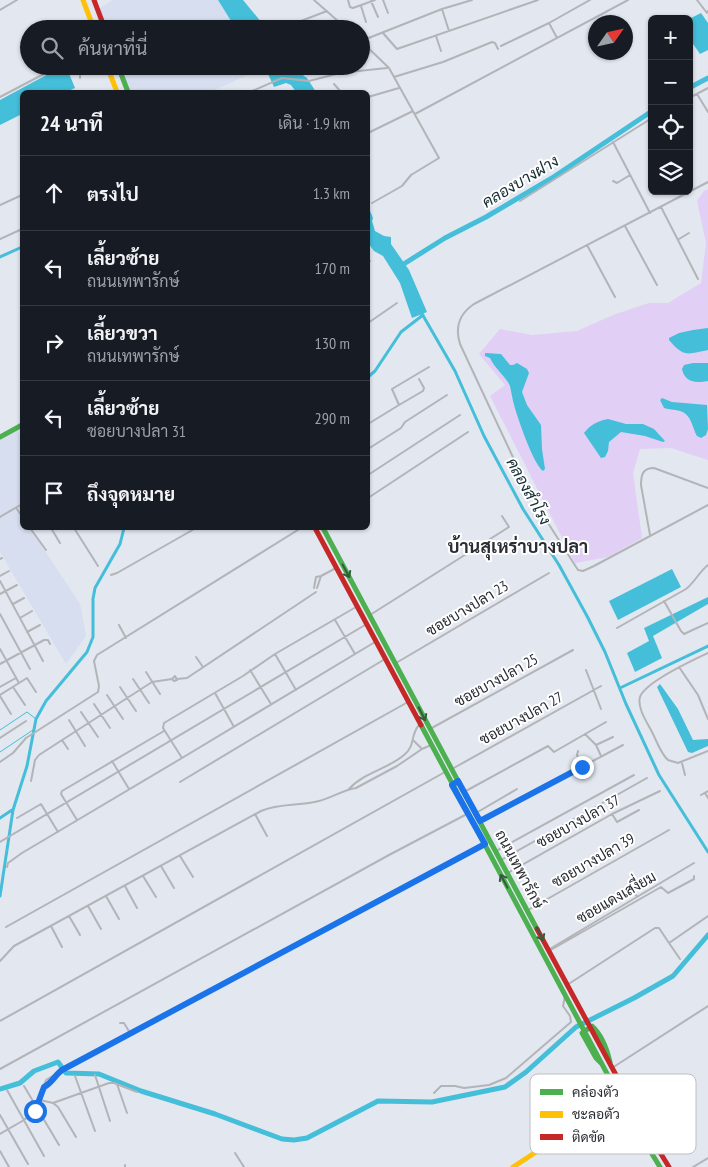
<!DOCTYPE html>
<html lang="th">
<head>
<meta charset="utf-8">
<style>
	body { margin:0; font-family:"PT Sans Narrow",Sarabun,sans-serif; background:#20242c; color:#f1f3f6 }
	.controls { position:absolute; right:15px; top:15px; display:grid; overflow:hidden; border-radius:8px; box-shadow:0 1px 4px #0004 }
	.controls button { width:45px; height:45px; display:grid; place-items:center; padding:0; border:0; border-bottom:1px solid #363941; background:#171b24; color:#f1f3f6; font:25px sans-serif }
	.compass { position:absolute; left:588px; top:15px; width:45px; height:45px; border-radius:50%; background:#171b24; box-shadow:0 1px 4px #0004; rotate:56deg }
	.stop { position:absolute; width:15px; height:15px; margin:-11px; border:4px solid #1a73e8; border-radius:50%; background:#fff }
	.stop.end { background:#1a73e8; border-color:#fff; box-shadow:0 1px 5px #0008 }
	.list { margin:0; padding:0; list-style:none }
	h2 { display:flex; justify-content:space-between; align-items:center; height:65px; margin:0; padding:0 20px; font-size:21px }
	h2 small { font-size:16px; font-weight:400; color:#9ea1a6 }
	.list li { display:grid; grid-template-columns:32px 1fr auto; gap:15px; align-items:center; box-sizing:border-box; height:75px; padding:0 20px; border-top:1px solid #363941 }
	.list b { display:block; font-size:19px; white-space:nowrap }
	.list p { margin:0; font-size:16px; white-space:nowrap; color:#9ea1a6 }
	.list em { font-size:16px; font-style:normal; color:#9ea1a6 }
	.icon { flex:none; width:28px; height:28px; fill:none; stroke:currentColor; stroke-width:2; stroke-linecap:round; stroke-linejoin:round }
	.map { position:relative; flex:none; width:708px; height:1167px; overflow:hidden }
	.search { position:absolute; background:#171b24; box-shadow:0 1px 4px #0004; left:20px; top:20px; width:350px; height:55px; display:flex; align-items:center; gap:12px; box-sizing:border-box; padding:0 18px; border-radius:28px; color:#9ea1a6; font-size:19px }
	.panel { position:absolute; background:#171b24; box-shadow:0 1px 4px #0004; left:20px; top:90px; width:350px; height:440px; border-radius:8px }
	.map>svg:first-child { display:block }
	.built { fill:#d6deef }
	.green { fill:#e2cff5 }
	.water { fill:#44bed9 }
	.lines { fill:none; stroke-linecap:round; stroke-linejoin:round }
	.stream { stroke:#44bed9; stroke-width:1 }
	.canal { stroke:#44bed9; stroke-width:3 }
	.river { stroke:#44bed9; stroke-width:5 }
	.street { stroke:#b3b4b8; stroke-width:2 }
	.fast { stroke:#4caf50; stroke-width:5 }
	.slow { stroke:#ffc107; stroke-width:5 }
	.jam { stroke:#c62828; stroke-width:5 }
	.oneway { stroke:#365a3e }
	.route { stroke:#1a73e8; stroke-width:6 }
	.labels { text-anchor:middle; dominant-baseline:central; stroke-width:4; stroke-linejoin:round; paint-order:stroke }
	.street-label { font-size:15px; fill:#2a2d34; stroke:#fff }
	.water-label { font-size:16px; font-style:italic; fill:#172e34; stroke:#fff }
	.quarter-label { font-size:18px; font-weight:bold; fill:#2a2d34; stroke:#fff }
	.key { fill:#fff; stroke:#bfc0c2; stroke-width:1 }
	.key-label { font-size:14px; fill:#2a2d34 }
</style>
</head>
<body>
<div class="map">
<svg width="708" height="1167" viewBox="0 0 708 1167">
	<rect width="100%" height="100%" fill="#e2e7f0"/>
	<path class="built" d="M113,0H218L236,29H105L98,9Z
		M118,66H262L263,68L210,92H128Z
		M16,428L22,439V528H30L80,604L86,636L66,664L0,552V437Z"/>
	<path class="green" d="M708,189V460L671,448L640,449L633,473L642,538L608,557L575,563L490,396L505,385L479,354L500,329L532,335L577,331L613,315L649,303H668L701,283L706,243L697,201L704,191Z"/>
	<path class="water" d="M218,0H243L267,29H236Z
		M701,13L708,23V50L700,54L689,38V19Z
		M63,66H66L75,88L66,92H22V114L0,125V100Z
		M262,66H295L304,76L307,78L316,92H296L291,85L286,83L274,87L269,76Z
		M368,206L373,218L372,221L375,231L384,236L391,237V244L409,270L427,312L412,318L400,283L383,256L374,251L368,243Z
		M708,328V350C688,354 684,358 669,340V338L679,333L693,330Z
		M485,353L501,354L510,365H513L517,363L527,369L529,373L522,392L527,405L541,425L542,449L545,469L543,471C533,464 516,414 513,401C512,396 511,391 510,386C507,378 495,369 490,358L485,356Z
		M693,363H708V381C696,383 685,383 682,369L684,365Z
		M662,398L672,402L707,405L708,429L706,435L701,438L697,436C692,427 692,415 680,411C674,409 669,410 664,408L660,400Z
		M608,419L626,424H643L654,429L665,441L663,442L645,436L621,432L609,442L608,451L605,457L601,458L584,433C591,424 598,421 608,419Z
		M672,569L681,587L618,620L609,601Z
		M708,597V604L653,636L662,658L635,672L627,653L649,641L644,628Z
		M660,684L678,709L693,740L708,739V746L692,753L688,752L657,687Z"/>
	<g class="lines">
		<path class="stream" d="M0,730L27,712L36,719
			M0,752L33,730"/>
		<path class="canal" d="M0,257L22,247
			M421,312L455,371L484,436L523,509L559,565L587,616L605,652L626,704L659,775L708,852
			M368,377L375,371L401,332L423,315
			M620,688L708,646
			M0,818L12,810
			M0,896L13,810L27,766L36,719L46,701L87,652L93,637V599L95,588L120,544L124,528"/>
		<path class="river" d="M689,88L708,78
			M399,267L445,238L486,217L552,178L652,111
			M0,1089L20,1083L34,1071L58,1062L66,1073L99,1074L141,1091L215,1114L282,1139L294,1140L307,1138L378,1101L432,1102L505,1087L526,1072L576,1027L634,998L673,976L708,935"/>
		<path class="street" d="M314,0L347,29
			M348,0L350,7L353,8L375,0
			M383,0L388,13
			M697,0L707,13L708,11
			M371,1L378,17
			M361,6L366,22
			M442,9L449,31
			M0,10L17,0
			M549,23L557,38
			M273,27L277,29
			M280,29L327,11
			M383,33L397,49L538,0
			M436,36L441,51
			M501,46L549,23L590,0
			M80,66V78
			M394,77L443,62L492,42L495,43L498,49
			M334,84L341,92
			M250,92L282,78L309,81L340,73L387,68
			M697,94L708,112
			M0,97L59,66
			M368,97L399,88
			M689,98L708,88
			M415,114L628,0
			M368,133L413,111
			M613,142L650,213
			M613,181L617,183L630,175
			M708,182L474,304C459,314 455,328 460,344L526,485L541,512L578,570L583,571L594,566L708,505
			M520,201L652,118
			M372,203L402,186L411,175L439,158L389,68L361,41L442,9L472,0
			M0,205L22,195
			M661,207L698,279
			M625,226L657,285
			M0,239L22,229
			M679,239L689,233
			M587,245L615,297
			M368,263L370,261
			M368,323L397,303
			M399,405L423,391L424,388L419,379
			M368,424L399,405L392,389L429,367
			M368,449L401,428L405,422L447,395
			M368,475L460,415
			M368,498L468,432
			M16,508L22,516
			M0,517L22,504
			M30,528L46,550
			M51,528L60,543
			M74,528L98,566
			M650,535L641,485C641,474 643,468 654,468L708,488
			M0,559L2,558
			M111,575L117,573L196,528
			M0,576L9,571
			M0,581L43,661
			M314,588L316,577L321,576L336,568
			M317,588L321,576
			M0,594L17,585
			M664,601L681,631L684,634L708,623
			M13,604L24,598
			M0,614L30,669
			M370,615L509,527L502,516
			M20,618L32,611
			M335,620L355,654
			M119,625L126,638
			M617,628L686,589C695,582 699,572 708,565
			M27,632L40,625
			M0,649L19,683
			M708,653C693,660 645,682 640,697C637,707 646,721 651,730C656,739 660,753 668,760L678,763L708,751
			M275,654L296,690
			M196,657L203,667
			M396,663L549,573
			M0,664L44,640H48L50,644
			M679,667L698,695L708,719
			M250,670L271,704
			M586,670L601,709
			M146,672L160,694
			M175,676L177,680L174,681L172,679Z
			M133,679L149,703
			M177,679L187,678L316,592
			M0,687L16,678
			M13,687L25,705
			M120,687L136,711
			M215,693L234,727
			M0,695L27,678L36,692
			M107,695L123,719
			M0,696L11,714
			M94,704L110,728
			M81,712L98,737
			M69,720L85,746
			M430,729L573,650
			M585,734L596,745L601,756
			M0,738L26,721
			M62,740L68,749
			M414,741L421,748
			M596,745L613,737
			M578,751L577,755L582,766
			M182,758L375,642
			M112,761L129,789
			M0,762L13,753L26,738L98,692L99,686L94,661L97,655L301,528
			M682,763L685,775
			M452,769L601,686
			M31,781L35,760L39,755L152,682L172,679
			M180,782L385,659
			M349,789C363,773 388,769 404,755C416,745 410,735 419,725
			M464,792L548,746L554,752L606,722
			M705,793L708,798
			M701,795L708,791
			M476,813L517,789
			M255,814L267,836
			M612,814L617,822L639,810
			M17,818L41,804L58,832
			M77,820L61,794L62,791L164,731
			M480,821L623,745
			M0,842L365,625
			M496,851L634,775
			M180,856L193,877
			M501,860L647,778
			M161,866L174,888
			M7,867L8,863L22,853L182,758L163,728L164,723L243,676L275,654L356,607
			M508,873L612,814L660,791
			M143,876L156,897
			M630,884L637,897
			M125,886L137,908
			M106,896L119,919
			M88,906L101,929
			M528,910L669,830
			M69,916L80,935
			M51,926L62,947
			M6,927L408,702
			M669,943L680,959
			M548,950L694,863
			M549,951L661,887L668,893L694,879V876
			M0,961L14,946L261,811C279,803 300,806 319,801C331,798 343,790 356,788L397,766L422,749L431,745
			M567,985L655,928H659L669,943L708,916
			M0,1021L445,772
			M120,1023H124L130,1033
			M612,1068L708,1006
			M0,1069L389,855L467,814
			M95,1075L110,1121
			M75,1076L95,1131
			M117,1084L127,1113
			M24,1086L59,1145
			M44,1087L49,1084L54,1076
			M7,1090L44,1156
			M434,1093L441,1086H455L464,1088L489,1085L506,1078L571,1022L570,1016L563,1006L565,996
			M40,1100L53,1103L58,1107L76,1137
			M53,1103L109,1083H114L137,1092
			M0,1115L28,1164
			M0,1134L24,1120L35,1111L46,1080L62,1070L484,845
			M0,1151L9,1167
			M235,1153L244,1167
			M125,1165V1167
			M693,1167L708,1158"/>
		<path class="fast" d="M118,66L128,92
			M0,437L22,425
			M323,528L537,929
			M421,725L635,1126L660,1167
			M601,1063L596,1058L582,1033L592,1026C602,1035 607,1049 610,1062"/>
		<path class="slow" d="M83,0L94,29
			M107,66L117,92
			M513,1167L620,1097"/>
		<path class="jam" d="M94,0L105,29
			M315,528L421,725
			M537,929L642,1123L669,1167"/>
	</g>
	<defs><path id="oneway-shaft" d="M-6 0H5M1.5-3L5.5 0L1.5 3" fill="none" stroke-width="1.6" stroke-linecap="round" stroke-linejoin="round" transform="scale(1.25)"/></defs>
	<g class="oneway">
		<use href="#oneway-shaft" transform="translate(346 571) rotate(62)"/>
		<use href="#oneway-shaft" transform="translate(422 714) rotate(63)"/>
		<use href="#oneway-shaft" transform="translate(504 881) rotate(-118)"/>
		<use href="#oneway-shaft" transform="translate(540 934) rotate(63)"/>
	</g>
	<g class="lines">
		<path class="route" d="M35,1111L44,1087C52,1083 55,1075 62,1070L485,844L452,785L458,781L480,821L582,767"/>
	</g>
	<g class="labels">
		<g class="street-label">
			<text transform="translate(467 608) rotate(-31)">ซอยบางปลา 23</text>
			<text transform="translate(496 680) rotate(-29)">ซอยบางปลา 25</text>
			<text transform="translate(521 718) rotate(-29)">ซอยบางปลา 27</text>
			<text transform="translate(578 821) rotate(-29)">ซอยบางปลา 37</text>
			<text transform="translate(593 860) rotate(-30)">ซอยบางปลา 39</text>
			<text transform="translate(520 869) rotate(62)">ถนนเทพารักษ์</text>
			<text transform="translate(616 897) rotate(-30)">ซอยแดงเสงี่ยม</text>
		</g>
		<g class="water-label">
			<text transform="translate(520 181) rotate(-31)">คลองบางฝาง</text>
			<text transform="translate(529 491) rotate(61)">คลองสำโรง</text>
		</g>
		<g class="quarter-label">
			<text x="518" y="546">บ้านสุเหร่าบางปลา</text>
		</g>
	</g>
	<rect x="530" y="1074" width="166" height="80" rx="8" class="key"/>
	<rect x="540" y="1089" width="23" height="6" fill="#4caf50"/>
	<rect x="540" y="1111" width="23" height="7" fill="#ffc107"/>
	<rect x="540" y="1134" width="23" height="6" fill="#c62828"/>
	<g class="key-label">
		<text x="572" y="1097">คล่องตัว</text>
		<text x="572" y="1119">ชะลอตัว</text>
		<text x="572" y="1142">ติดขัด</text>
	</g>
</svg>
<div class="controls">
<button>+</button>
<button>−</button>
<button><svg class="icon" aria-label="locate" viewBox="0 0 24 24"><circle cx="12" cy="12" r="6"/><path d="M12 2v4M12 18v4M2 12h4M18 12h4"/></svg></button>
<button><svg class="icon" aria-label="layers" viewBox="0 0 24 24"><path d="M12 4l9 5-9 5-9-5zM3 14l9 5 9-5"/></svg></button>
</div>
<svg class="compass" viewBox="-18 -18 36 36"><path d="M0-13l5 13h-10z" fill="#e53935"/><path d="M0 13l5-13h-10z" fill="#9ea1a6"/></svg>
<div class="stop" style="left:35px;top:1111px"></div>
<div class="stop end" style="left:582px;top:767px"></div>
<div class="search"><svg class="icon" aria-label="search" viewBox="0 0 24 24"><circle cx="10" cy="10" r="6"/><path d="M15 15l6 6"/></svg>ค้นหาที่นี่</div>
<section class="panel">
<h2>24 นาที<small>เดิน · 1.9 km</small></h2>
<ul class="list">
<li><svg class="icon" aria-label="ahead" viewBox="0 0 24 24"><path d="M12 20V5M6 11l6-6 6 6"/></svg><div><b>ตรงไป</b></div><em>1.3 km</em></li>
<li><svg class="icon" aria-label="left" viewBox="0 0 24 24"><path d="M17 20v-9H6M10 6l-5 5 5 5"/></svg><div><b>เลี้ยวซ้าย</b><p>ถนนเทพารักษ์</p></div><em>170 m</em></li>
<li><svg class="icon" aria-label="right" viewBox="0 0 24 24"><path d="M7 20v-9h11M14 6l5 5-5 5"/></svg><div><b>เลี้ยวขวา</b><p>ถนนเทพารักษ์</p></div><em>130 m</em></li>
<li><svg class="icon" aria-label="left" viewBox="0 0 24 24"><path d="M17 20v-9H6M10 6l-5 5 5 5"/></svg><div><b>เลี้ยวซ้าย</b><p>ซอยบางปลา 31</p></div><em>290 m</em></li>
<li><svg class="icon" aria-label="arrive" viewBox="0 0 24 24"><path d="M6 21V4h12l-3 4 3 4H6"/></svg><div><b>ถึงจุดหมาย</b></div></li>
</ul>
</section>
</div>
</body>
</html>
